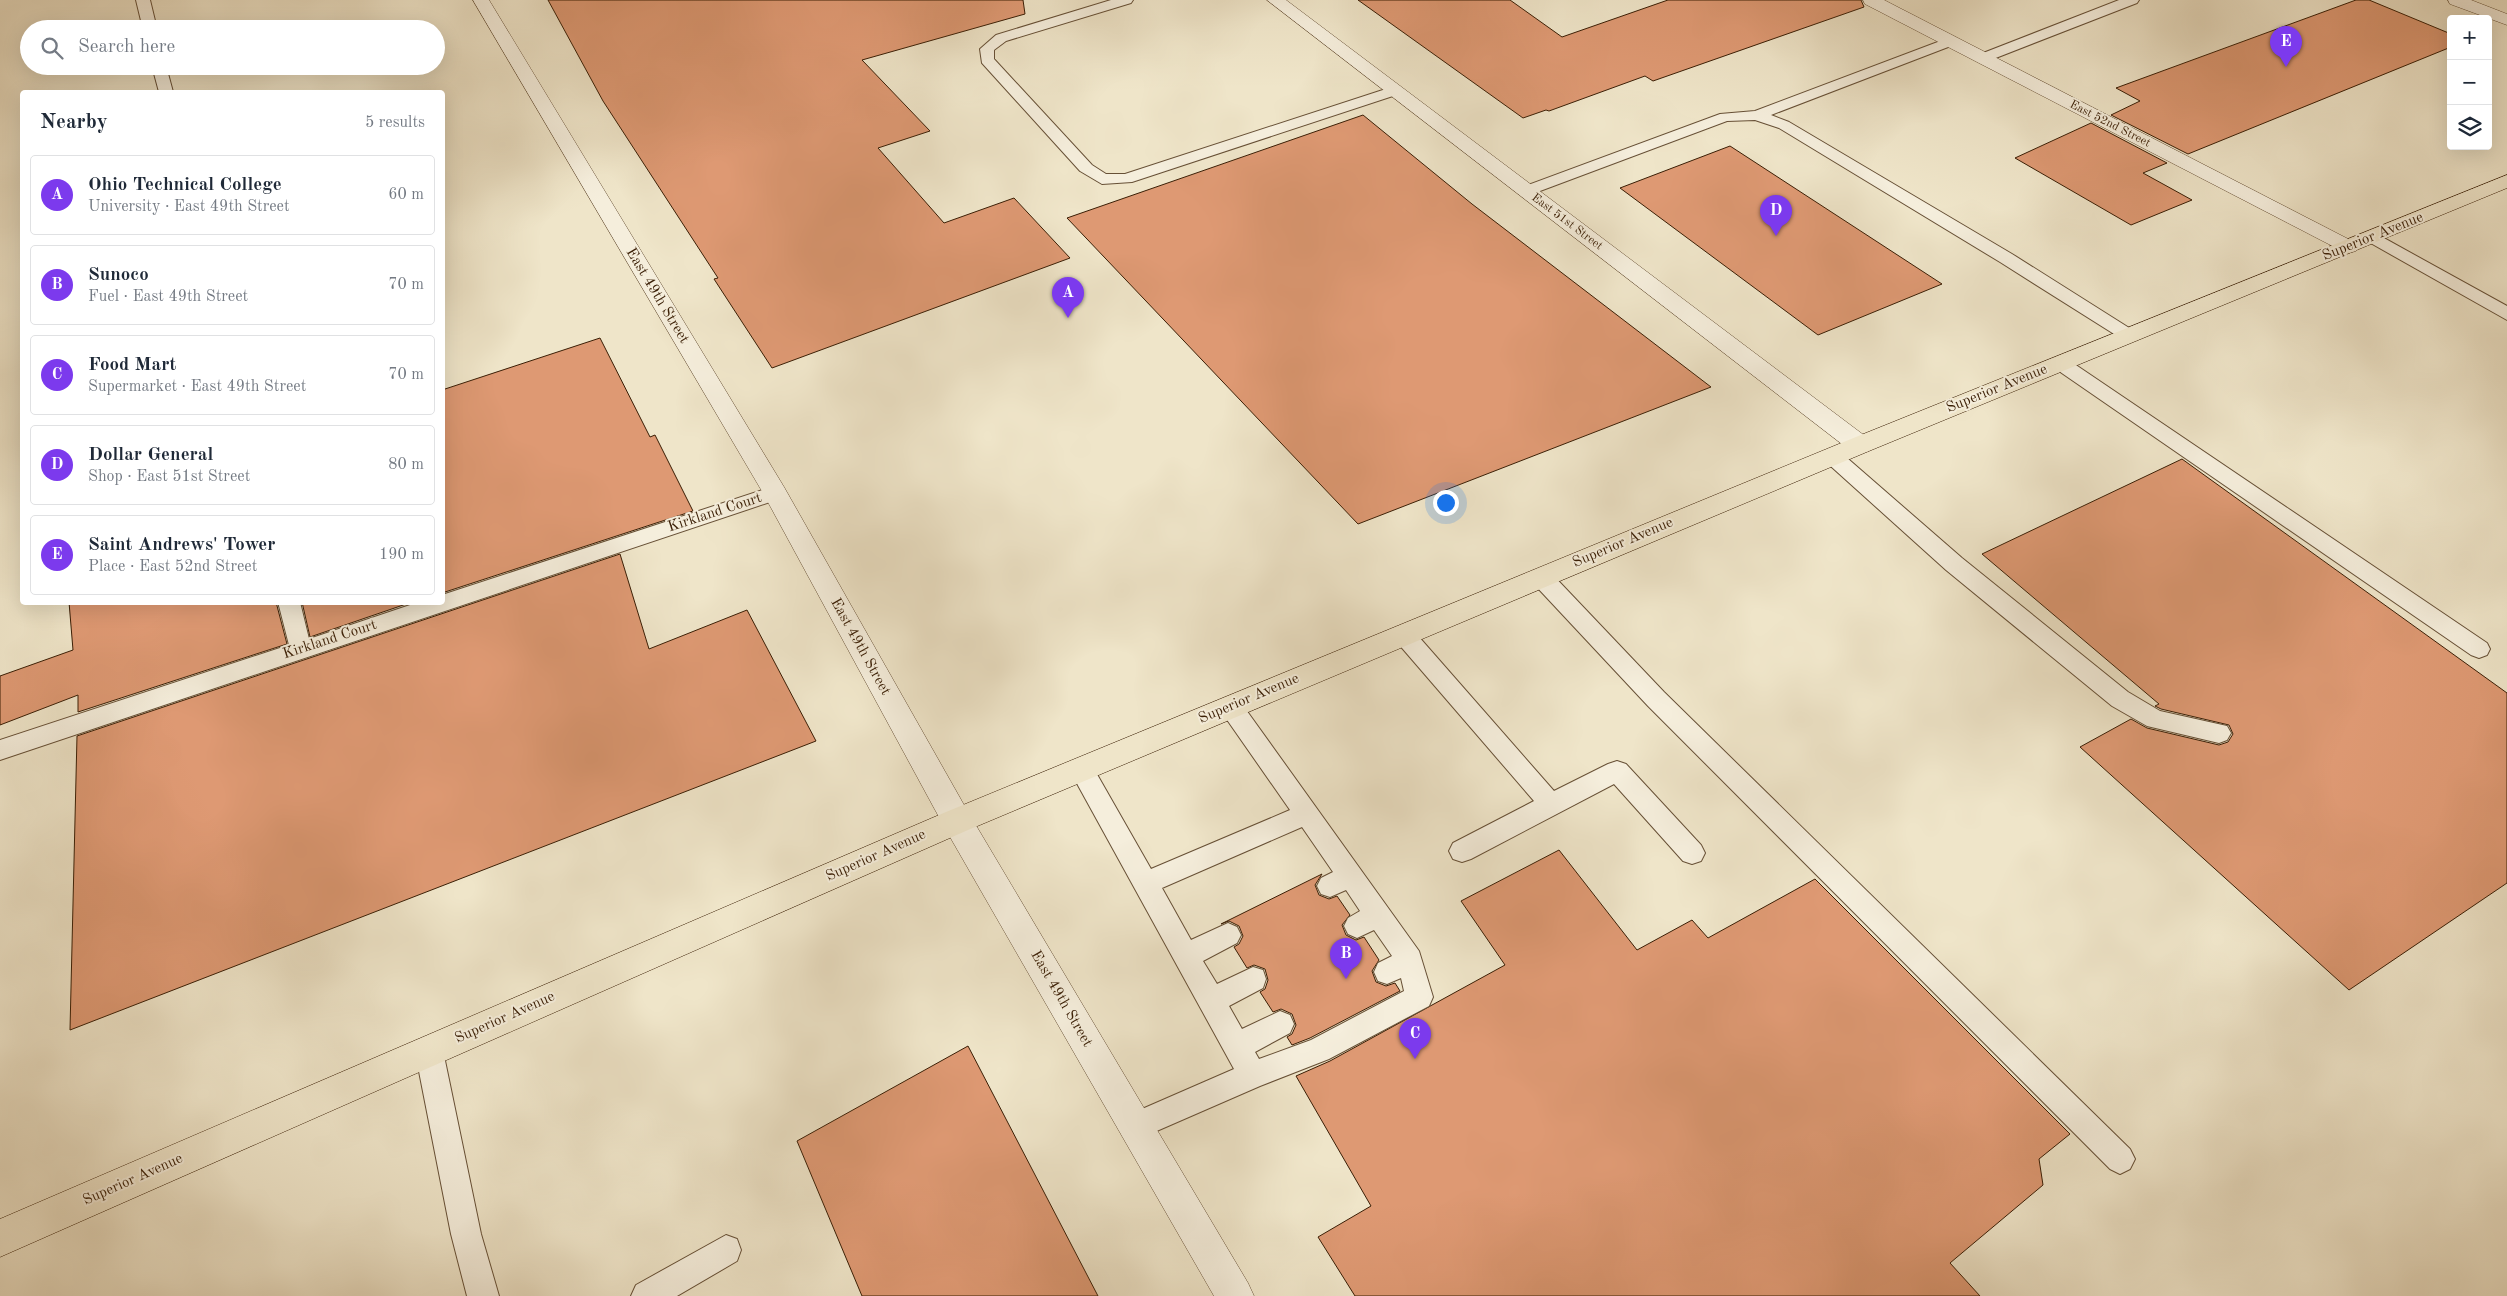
<!DOCTYPE html>
<html lang="en">
<head>
<meta charset="utf-8">
<style>
	body { margin:0; font-family:"Old Standard TT",serif; background:#f6f6f7; color:#1f2937 }
	.controls { position:absolute; right:15px; top:15px; display:grid; overflow:hidden; border-radius:5px; box-shadow:0 5px 20px #0002 }
	.controls button { width:45px; height:45px; display:grid; place-items:center; padding:0; border:0; border-bottom:1px solid #e0e1e3; background:#fff; color:#1f2937; font:25px sans-serif }
	.you { position:absolute; left:1445px; top:502px; width:18px; height:18px; margin:-12px; border:4px solid #fff; border-radius:50%; background:#1a73e8; box-shadow:0 0 0 8px #1a73e833 }
	.badge { display:grid; place-items:center; width:32px; height:32px; border-radius:50%; background:#7c3aed; color:#fff; font-size:16px; font-weight:700 }
	.pin { position:absolute; translate:-50% -41px; filter:drop-shadow(0 1px 2px #0008) }
	.pin::after { content:''; position:absolute; top:26px; width:18px; height:15px; background:inherit; clip-path:polygon(0 0,100% 0,50% 100%) }
	.list { margin:0; padding:0; list-style:none }
	h2 { display:flex; justify-content:space-between; align-items:center; height:65px; margin:0; padding:0 20px; font-size:21px }
	h2 small { font-size:16px; font-weight:400; color:#747a83 }
	.list li { display:grid; grid-template-columns:32px 1fr auto; gap:15px; align-items:center; box-sizing:border-box; height:80px; margin:0 10px 10px; padding:0 10px; border:1px solid #e0e1e3; border-radius:5px }
	.list b { display:block; font-size:19px; white-space:nowrap }
	.list p { margin:0; font-size:16px; white-space:nowrap; color:#747a83 }
	.list em { font-size:16px; font-style:normal; color:#747a83 }
	.icon { flex:none; width:28px; height:28px; fill:none; stroke:currentColor; stroke-width:2; stroke-linecap:round; stroke-linejoin:round }
	.map { position:relative; flex:none; width:2507px; height:1296px; overflow:hidden }
	.search { position:absolute; background:#fff; box-shadow:0 5px 20px #0002; left:20px; top:20px; width:425px; height:55px; display:flex; align-items:center; gap:12px; box-sizing:border-box; padding:0 18px; border-radius:28px; color:#747a83; font-size:19px }
	.panel { position:absolute; background:#fff; box-shadow:0 5px 20px #0002; left:20px; top:90px; width:425px; height:515px; border-radius:5px }
	.map>svg:first-child { display:block }
	.building { fill:#de9973; stroke:#3a1e05 }
	.lines { fill:none; stroke-linecap:round; stroke-linejoin:round }
	.service-casing { stroke:#675036; stroke-width:2 }
	.minor-casing { stroke:#675036; stroke-width:1 }
	.primary-casing { stroke:#3a1e05; stroke-width:1 }
	.service { fill:#f5eedc; fill-rule:evenodd }
	.minor { fill:#f5eedc; fill-rule:evenodd }
	.primary { fill:#efe5c9; fill-rule:evenodd }
	.labels { text-anchor:middle; dominant-baseline:central; stroke-width:4; stroke-linejoin:round; paint-order:stroke }
	.far-street-label { font-size:12px; fill:#3a1e05; stroke:#f5eedc }
	.street-label { font-size:15px; fill:#3a1e05; stroke:#f5eedc }
</style>
</head>
<body>
<div class="map">
<svg width="2507" height="1296" viewBox="0 0 2507 1296">
	<rect width="100%" height="100%" fill="#efe5c9"/>
	<filter id="stains"><feTurbulence type="fractalNoise" baseFrequency=".004" numOctaves="4"/><feColorMatrix values="0 0 0 0 .2 0 0 0 0 .09 0 0 0 0 .02 0 0 0 .5 -.17"/></filter>
	<radialGradient id="worn" r=".72"><stop offset=".6" stop-color="#630" stop-opacity="0"/><stop offset="1" stop-color="#630" stop-opacity=".3"/></radialGradient>
	<path class="building" d="M548,0H1023L1025,14L862,60L930,131L878,148L944,223L1014,198L1070,258L772,368L714,279L718,278L603,101Z
		M1358,0H1510L1562,37L1668,0H1861L1864,7L1653,81L1645,76L1549,111L1546,110L1523,118Z
		M2356,0H2369L2451,34V47L2188,154L2111,115L2140,101L2116,88Z
		M1363,115L1472,204L1711,387L1358,524L1067,218Z
		M2091,123L2167,163L2143,173L2192,200L2131,225L2015,158Z
		M1730,146L1942,284L1818,335L1620,188Z
		M600,338L650,437L655,435L693,511L442,593V390Z
		M2182,459L2507,693V883L2349,990L2080,747L2131,719L2147,728L2219,745L2228,742L2233,734L2229,725L2161,709L2155,706L2159,704L1982,554Z
		M620,554L649,649L747,610L816,741L70,1030L77,736Z
		M69,602H276L287,644L78,712V695L0,725V676L73,650Z
		M302,602H412L310,637Z
		M1559,850L1637,950L1692,920L1708,938L1815,879L2070,1134L2039,1159L2043,1185L1950,1263L1980,1296H1355L1318,1237L1371,1206L1296,1076L1330,1061L1505,965L1461,901Z
		M1322,874L1315,885L1319,895L1329,899L1337,896L1350,915L1342,925L1346,935L1356,940L1364,937L1379,960L1372,971L1376,982L1386,986L1395,983L1400,991L1310,1038L1292,1045L1287,1037L1292,1034L1296,1025L1292,1014L1281,1009L1273,1012L1260,992L1265,989L1268,980L1265,969L1254,965L1247,968L1234,947L1239,944L1243,936L1239,926L1229,921L1221,924Z
		M968,1046L1098,1296H862L797,1141Z"/>
	<g class="lines">
		<defs>
			<path id="service" d="M136,0H150L157,29H143Z
				M1111,0H1133L1131,3L1006,41L994,50V59L1092,165L1106,174H1125L1389,88L1394,86L1402,91L1399,94L1132,182L1102,184L1080,171L982,63L980,49L996,35Z
				M2119,0H2139L2137,3L1988,61H1978L1976,58L1978,55Z
				M1951,37L1956,38L1958,41L1956,44L1771,115L1789,122L2012,254L2134,331L2137,335L2134,339H2122L2000,262L1779,128L1755,120L1727,121L1532,194L1526,196L1518,191L1520,188L1720,114L1755,111Z
				M152,66H166L173,92H159Z
				M2373,232L2507,306V320L2367,241L2364,237L2367,233Z
				M2060,357L2067,359L2487,643L2490,649L2487,655L2479,658L2471,655L2053,367L2051,363L2053,359Z
				M1832,449L1839,451L1962,558L2128,692L2160,711L2227,726L2231,733L2227,740L2219,743L2147,726L2112,706L1946,570L1825,461L1822,456L1825,451Z
				M775,486L782,488L785,493L782,498L0,760V740L289,645L278,602H300L309,639L419,602H442V595Z
				M1541,569L1549,571L1664,692L2130,1149L2135,1159L2130,1169L2120,1174L2110,1169L1648,706L1533,583L1530,577L1533,571Z
				M1404,626L1412,629L1554,791L1608,764L1617,761L1626,764L1701,845L1705,853L1701,861L1692,864L1683,861L1614,784L1471,859L1462,862L1453,859L1449,851L1453,843L1534,801L1396,641L1393,635L1396,629Z
				M1231,698L1239,700L1419,951L1433,997L1429,1006L1329,1059L1260,1086L1136,1140L1126,1136L1122,1126L1126,1116L1234,1069L1069,769L1072,762L1081,759L1090,762L1151,869L1290,810L1223,714L1219,707L1223,700ZM1302,827L1333,872L1321,878L1317,886L1321,894L1330,897L1346,890L1360,911L1348,918L1344,926L1348,934L1357,938L1374,930L1392,956L1378,963L1374,972L1378,981L1387,984L1401,978L1404,991L1311,1040L1259,1059L1255,1052L1290,1033L1294,1024L1290,1015L1280,1011L1242,1029L1229,1006L1263,988L1266,979L1263,970L1253,967L1217,984L1203,961L1237,943L1241,935L1237,927L1228,923L1191,940L1162,888Z
				M429,1038L439,1042L443,1051L481,1234L499,1296H467L451,1234L415,1051L419,1042Z
				M726,1235L737,1239L741,1250L737,1261L677,1296H631L636,1285Z"/>
			<path id="minor" d="M473,0H489L784,487L968,812L1248,1283L1254,1296H1214L946,830L763,493Z
				M1267,0H1286L1869,439L1872,445L1869,451L1860,453L1851,451Z
				M1863,0H1884L2356,243L2359,247L2356,251L2349,253L2342,251L1865,4Z
				M2448,0H2471L2507,14V25L2450,4Z"/>
			<path id="primary" d="M2507,175V188L1869,451L968,830L0,1257V1219L946,812L1851,439Z"/>
		</defs>
		<use href="#service" class="service-casing"/>
		<use href="#minor" class="minor-casing"/>
		<use href="#primary" class="primary-casing"/>
		<use href="#service" class="service"/>
		<use href="#minor" class="minor"/>
		<use href="#primary" class="primary"/>
	</g>
	<g class="labels">
		<g class="far-street-label">
			<text transform="translate(2110 124) rotate(27)">East 52nd Street</text>
			<text transform="translate(1567 222) rotate(37)">East 51st Street</text>
		</g>
		<g class="street-label">
			<text transform="translate(2373 237) rotate(-22)">Superior Avenue</text>
			<text transform="translate(657 296) rotate(59)">East 49th Street</text>
			<text transform="translate(1997 389) rotate(-22)">Superior Avenue</text>
			<text transform="translate(715 513) rotate(-18)">Kirkland Court</text>
			<text transform="translate(1623 543) rotate(-23)">Superior Avenue</text>
			<text transform="translate(330 640) rotate(-18)">Kirkland Court</text>
			<text transform="translate(860 647) rotate(61)">East 49th Street</text>
			<text transform="translate(1249 699) rotate(-23)">Superior Avenue</text>
			<text transform="translate(876 856) rotate(-24)">Superior Avenue</text>
			<text transform="translate(1061 999) rotate(60)">East 49th Street</text>
			<text transform="translate(505 1018) rotate(-24)">Superior Avenue</text>
			<text transform="translate(133 1180) rotate(-24)">Superior Avenue</text>
		</g>
	</g>
	<rect width="100%" height="100%" filter="url(#stains)"/>
	<rect width="100%" height="100%" fill="url(#worn)"/>
</svg>
<div class="controls">
<button>+</button>
<button>−</button>
<button><svg class="icon" aria-label="layers" viewBox="0 0 24 24"><path d="M12 4l9 5-9 5-9-5zM3 14l9 5 9-5"/></svg></button>
</div>
<div class="you"></div>
<div class="pin badge" style="left:1068px;top:318px">A</div>
<div class="pin badge" style="left:1346px;top:979px">B</div>
<div class="pin badge" style="left:1415px;top:1059px">C</div>
<div class="pin badge" style="left:1776px;top:236px">D</div>
<div class="pin badge" style="left:2286px;top:67px">E</div>
<div class="search"><svg class="icon" aria-label="search" viewBox="0 0 24 24"><circle cx="10" cy="10" r="6"/><path d="M15 15l6 6"/></svg>Search here</div>
<section class="panel">
<h2>Nearby<small>5 results</small></h2>
<ul class="list">
<li><span class="badge">A</span><div><b>Ohio Technical College</b><p>University · East 49th Street</p></div><em>60 m</em></li>
<li><span class="badge">B</span><div><b>Sunoco</b><p>Fuel · East 49th Street</p></div><em>70 m</em></li>
<li><span class="badge">C</span><div><b>Food Mart</b><p>Supermarket · East 49th Street</p></div><em>70 m</em></li>
<li><span class="badge">D</span><div><b>Dollar General</b><p>Shop · East 51st Street</p></div><em>80 m</em></li>
<li><span class="badge">E</span><div><b>Saint Andrews' Tower</b><p>Place · East 52nd Street</p></div><em>190 m</em></li>
</ul>
</section>
</div>
</body>
</html>
